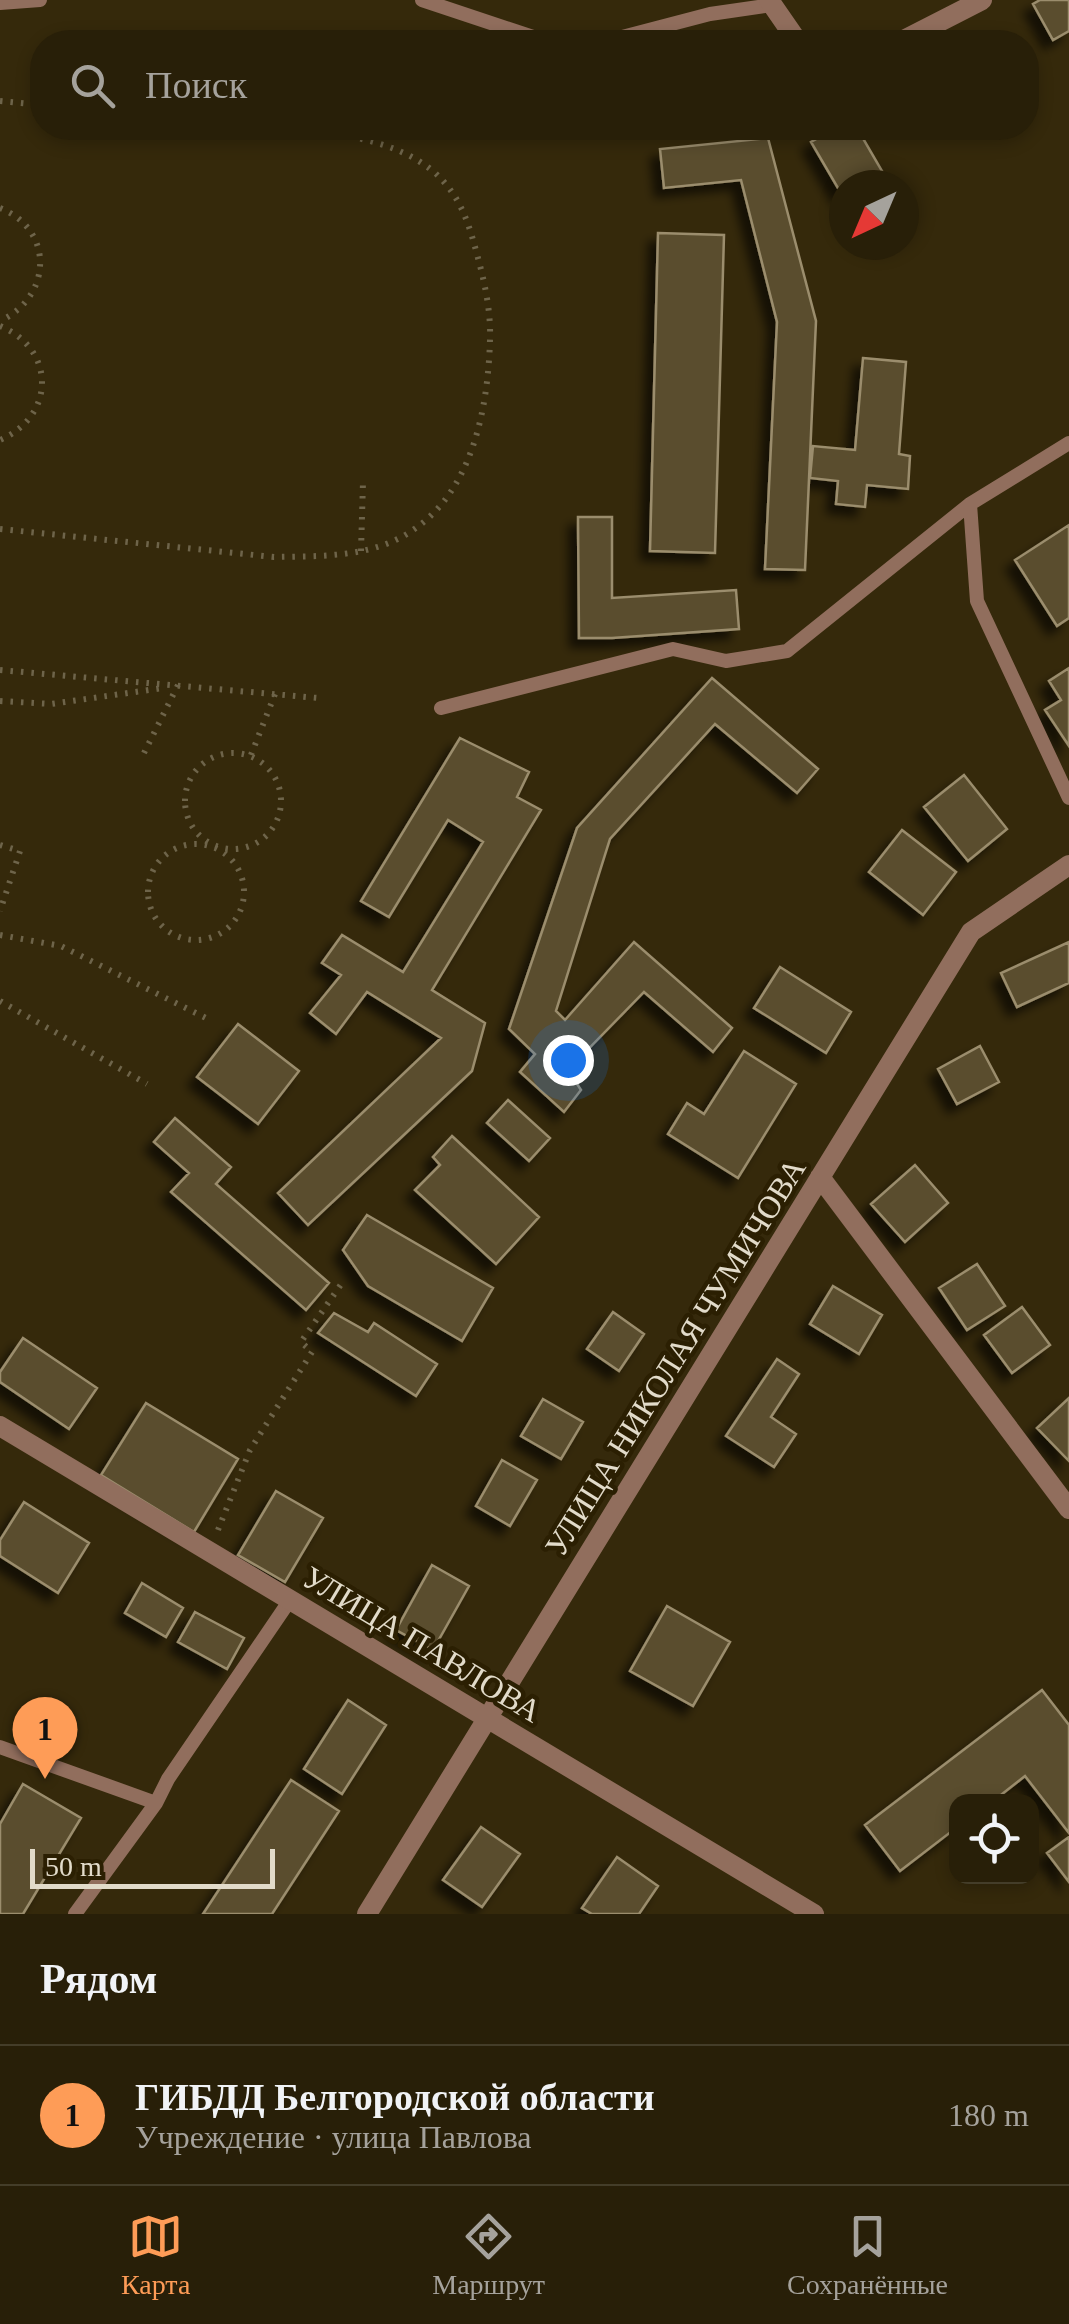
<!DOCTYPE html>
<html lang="ru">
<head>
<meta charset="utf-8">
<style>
	body { margin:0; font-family:Georgia,serif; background:#302712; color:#f1f3f6 }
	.controls { position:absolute; right:30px; bottom:30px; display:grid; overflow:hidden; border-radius:20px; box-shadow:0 5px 15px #0003 }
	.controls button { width:90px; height:90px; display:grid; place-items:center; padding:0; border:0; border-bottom:2px solid #443d29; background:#281f08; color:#f1f3f6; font:50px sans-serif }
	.compass { position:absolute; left:829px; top:170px; width:90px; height:90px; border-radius:50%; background:#281f08; box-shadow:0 5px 15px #0003; rotate:224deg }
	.scale { position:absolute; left:30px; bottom:25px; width:245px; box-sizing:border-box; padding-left:10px; border:5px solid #e2dbca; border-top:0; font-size:28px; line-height:35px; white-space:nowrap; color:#e2dbca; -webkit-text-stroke:8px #2b1f02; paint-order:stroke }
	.you { position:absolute; left:568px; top:1060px; width:35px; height:35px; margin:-25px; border:8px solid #fff; border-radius:50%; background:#1a73e8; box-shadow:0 0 0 15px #1a73e833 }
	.badge { display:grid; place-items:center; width:65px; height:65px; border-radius:50%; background:#fe9c57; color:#111; font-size:32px; font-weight:700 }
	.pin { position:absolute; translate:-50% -82px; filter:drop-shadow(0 2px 5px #0008) }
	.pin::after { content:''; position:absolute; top:52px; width:35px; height:30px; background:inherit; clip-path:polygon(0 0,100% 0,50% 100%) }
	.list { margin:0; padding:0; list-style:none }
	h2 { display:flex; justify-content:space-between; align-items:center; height:130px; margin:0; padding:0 40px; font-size:42px }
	h2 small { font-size:32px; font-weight:400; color:#a5a29c }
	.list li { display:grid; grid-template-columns:65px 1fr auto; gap:30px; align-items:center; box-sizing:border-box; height:140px; padding:0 40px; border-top:2px solid #443d29 }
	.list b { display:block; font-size:38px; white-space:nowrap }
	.list p { margin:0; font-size:32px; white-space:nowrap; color:#a5a29c }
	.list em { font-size:32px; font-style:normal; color:#a5a29c }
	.icon { flex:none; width:55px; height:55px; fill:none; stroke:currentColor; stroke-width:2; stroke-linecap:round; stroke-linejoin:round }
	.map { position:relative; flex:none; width:1069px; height:1914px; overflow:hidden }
	.search { position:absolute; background:#281f08; box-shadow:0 5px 15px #0003; left:30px; right:30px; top:30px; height:110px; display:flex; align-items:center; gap:25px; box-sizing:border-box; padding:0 35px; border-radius:40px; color:#a5a29c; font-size:38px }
	.sheet { height:270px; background:#281f08 }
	nav { display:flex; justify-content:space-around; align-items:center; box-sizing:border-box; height:140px; border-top:2px solid #443d29; background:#281f08; font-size:28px; color:#a5a29c }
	nav a { display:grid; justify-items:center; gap:5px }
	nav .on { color:#fe9c57 }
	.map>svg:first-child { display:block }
	.building { fill:#5a4e2f; stroke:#9b8d6d; stroke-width:2.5; filter:url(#shadow) }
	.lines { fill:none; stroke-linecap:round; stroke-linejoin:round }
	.path { stroke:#6e644a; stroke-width:6; stroke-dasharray:2.5 8; stroke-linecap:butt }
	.service { stroke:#916e5d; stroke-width:14 }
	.minor { stroke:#916e5d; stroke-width:20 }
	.labels { text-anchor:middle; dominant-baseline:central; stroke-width:9; stroke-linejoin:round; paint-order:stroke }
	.street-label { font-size:32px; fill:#e2dbca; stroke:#2b1f02 }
</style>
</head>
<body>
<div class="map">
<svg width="1069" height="1914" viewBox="0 0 1069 1914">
	<defs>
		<filter id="shadow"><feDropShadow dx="-9" dy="9" stdDeviation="5" flood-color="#0009"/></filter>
	</defs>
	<rect width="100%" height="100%" fill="#35290b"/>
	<path class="building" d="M1040,0H1069V31L1053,40L1033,4Z
		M836,128H857L882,171L858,185H844V193L842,195L811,142Z
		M768,138L816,321L805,570L765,569L777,322L741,180L664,188L660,149Z
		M658,233L724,235L715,553L650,551Z
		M863,358L906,362L899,454L910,456L908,489L867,485L865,507L836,504L838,481L810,478L813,446L855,450Z
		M578,517H612V598L736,590L739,629L612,638H579Z
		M1069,525V618L1057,626L1015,560Z
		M1069,668V746L1045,710L1061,700L1049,681Z
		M712,678L818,769L797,793L715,724L610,839L556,1011L565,1020L634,942L732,1028L713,1052L644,992L568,1070L581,1090L564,1112L520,1072L535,1054L509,1029L577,828Z
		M460,738L529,772L517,797L541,810L432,990L485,1023L472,1071L308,1225L278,1193L441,1038L367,992L336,1034L310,1013L341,975L322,963L342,935L403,972L483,842L448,820L389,917L361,901Z
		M964,775L1007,829L968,861L924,807Z
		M902,830L956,872L923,915L869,872Z
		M1069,942V983L1017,1007L1001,973Z
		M780,967L851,1012L826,1053L754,1008Z
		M238,1024L299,1071L258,1124L197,1077Z
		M980,1046L999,1082L957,1104L938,1069Z
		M744,1051L796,1084L738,1178L668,1134L687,1103L704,1114Z
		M508,1100L550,1138L529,1161L487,1123Z
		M175,1118L231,1167L216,1184L329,1283L306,1310L171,1192L189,1173L154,1142Z
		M452,1136L539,1217L496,1264L415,1190L440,1165L433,1157Z
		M915,1165L948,1203L905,1242L871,1204Z
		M367,1215L493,1288L462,1341L368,1286L343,1250Z
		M977,1264L1005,1306L967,1330L939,1288Z
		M833,1286L882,1315L859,1354L810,1324Z
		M1022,1307L1050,1345L1012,1373L984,1335Z
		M613,1312L644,1334L619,1371L587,1349Z
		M334,1313L368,1332L374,1323L437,1364L416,1396L318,1333Z
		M23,1338L97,1388L69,1429L0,1382V1372Z
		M777,1359L799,1374L771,1417L796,1434L774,1467L726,1436Z
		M1069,1398V1461L1037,1428Z
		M543,1399L583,1422L561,1459L521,1436Z
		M146,1403L238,1459L194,1532L101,1475Z
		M502,1460L537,1480L510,1526L476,1506Z
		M276,1491L323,1518L285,1582L238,1555Z
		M24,1502L89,1543L58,1593L0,1556V1540Z
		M432,1565L469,1586L433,1650L396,1630Z
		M142,1583L183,1608L166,1637L125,1613Z
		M667,1606L730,1642L693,1706L630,1671Z
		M195,1612L244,1638L227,1669L178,1642Z
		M1042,1690L1069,1725V1833L1025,1776L992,1802H956V1828L900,1871L865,1825Z
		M348,1700L386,1725L342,1794L304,1769Z
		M291,1780L339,1811L272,1914H203Z
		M23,1784L81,1818L23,1914H0V1824Z
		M481,1827L520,1854L482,1907L443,1880Z
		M1069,1837V1882L1047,1853Z
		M617,1857L658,1886L639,1914H592L582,1908Z"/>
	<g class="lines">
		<path class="path" d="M0,101L42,105
			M0,208C55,230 52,297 0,321
			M0,326C56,349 56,416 0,440
			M0,529L274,557C320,556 373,558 413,530C473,490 488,407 490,340C491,312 485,284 478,258C469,224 461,196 434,172C394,138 333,133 283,128
			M361,551L363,482
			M0,670L318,698
			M0,701L51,704L163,688
			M185 801a48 48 0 1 1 96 0a48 48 0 1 1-96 0Z
			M144,753L178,685L176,686
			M251,755L275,694
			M148 892a48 48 0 1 1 96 0a48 48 0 1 1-96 0Z
			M0,845L20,851L0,911
			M0,935L61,946L206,1018
			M0,1001L147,1084
			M218,1530L250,1450L312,1352L301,1342L342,1283"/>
		<path class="service" d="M422,0L548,42
			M0,3L40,0
			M603,42L710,14L772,5
			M970,504L977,601L1069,798
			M441,708L673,649L726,661L787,651L970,504L1069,443
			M0,1747L156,1803
			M75,1914L156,1803L168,1779L290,1600"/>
		<path class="minor" d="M769,0L798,42
			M900,42L982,0
			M820,1177L1069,1509
			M0,1426L814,1914
			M367,1914L971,932L1069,865"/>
	</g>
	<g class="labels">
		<g class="street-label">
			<text transform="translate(675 1357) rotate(-58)">УЛИЦА НИКОЛАЯ ЧУМИЧОВА</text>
			<text transform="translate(422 1644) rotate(31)">УЛИЦА ПАВЛОВА</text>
		</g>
	</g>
</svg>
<div class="controls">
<button><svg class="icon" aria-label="locate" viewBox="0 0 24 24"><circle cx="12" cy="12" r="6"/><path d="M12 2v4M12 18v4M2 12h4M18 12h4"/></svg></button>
</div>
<svg class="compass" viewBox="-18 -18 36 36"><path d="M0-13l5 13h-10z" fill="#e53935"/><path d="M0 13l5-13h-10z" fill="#a5a29c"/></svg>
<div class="scale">50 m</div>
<div class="you"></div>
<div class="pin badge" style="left:45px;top:1779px">1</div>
<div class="search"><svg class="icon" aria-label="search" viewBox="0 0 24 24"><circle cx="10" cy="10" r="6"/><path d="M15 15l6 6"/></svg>Поиск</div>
</div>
<section class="sheet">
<h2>Рядом<small></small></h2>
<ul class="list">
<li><span class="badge">1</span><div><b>ГИБДД Белгородской области</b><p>Учреждение · улица Павлова</p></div><em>180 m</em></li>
</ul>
</section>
<nav>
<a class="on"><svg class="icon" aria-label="map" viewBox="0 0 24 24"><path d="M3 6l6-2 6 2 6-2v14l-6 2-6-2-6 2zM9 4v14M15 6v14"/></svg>Карта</a>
<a><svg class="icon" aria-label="directions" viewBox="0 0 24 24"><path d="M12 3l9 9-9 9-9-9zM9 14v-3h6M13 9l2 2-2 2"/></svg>Маршрут</a>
<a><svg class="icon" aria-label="saved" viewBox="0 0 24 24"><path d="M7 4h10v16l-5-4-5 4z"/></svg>Сохранённые</a>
</nav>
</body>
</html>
